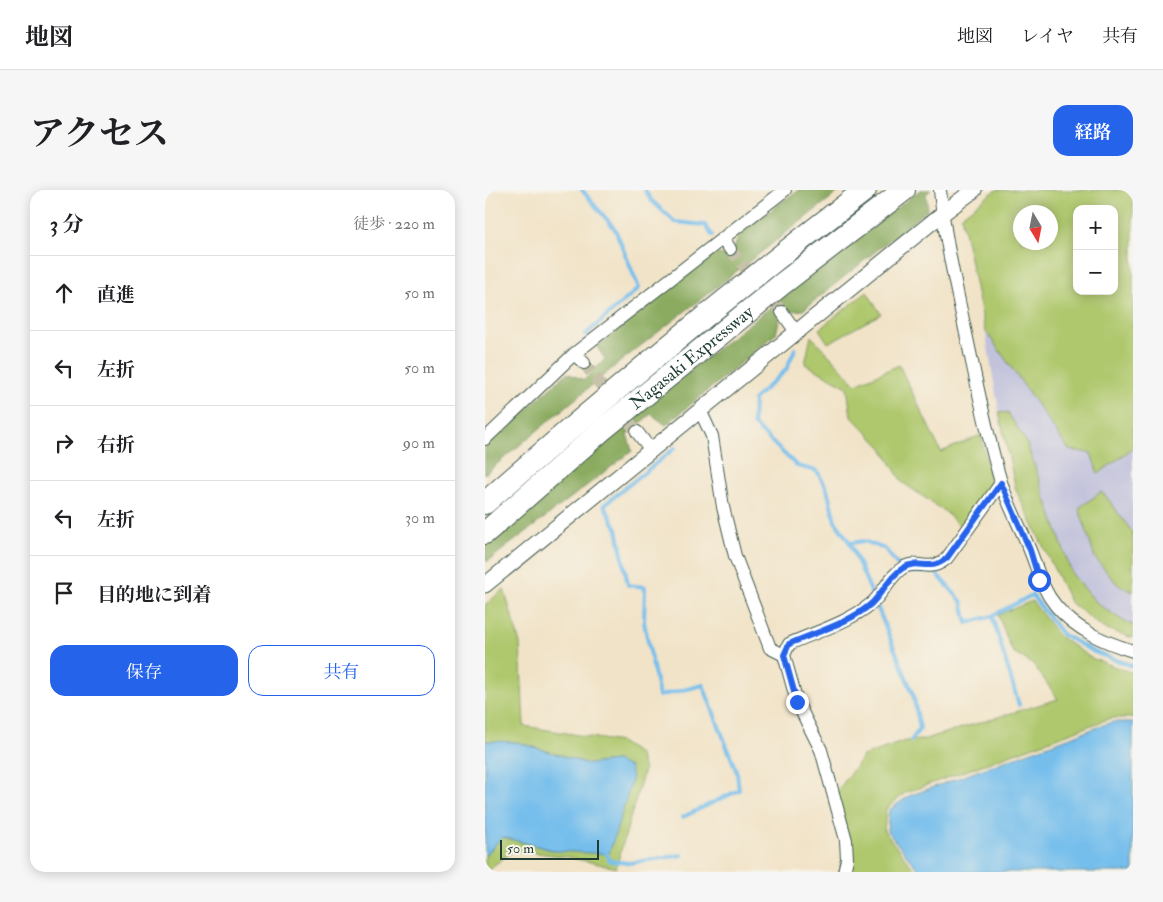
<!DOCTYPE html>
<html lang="ja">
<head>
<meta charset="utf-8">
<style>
	body { margin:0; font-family:"IM FELL Double Pica","Noto Serif JP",serif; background:#f6f6f6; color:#202124 }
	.controls { position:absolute; right:15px; top:15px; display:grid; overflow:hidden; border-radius:10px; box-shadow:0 2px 12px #0003 }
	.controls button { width:45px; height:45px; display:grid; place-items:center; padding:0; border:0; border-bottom:1px solid #e0e0e0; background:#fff; color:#202124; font:25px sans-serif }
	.compass { position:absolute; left:528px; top:15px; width:45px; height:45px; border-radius:50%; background:#fff; box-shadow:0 2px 12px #0003; rotate:170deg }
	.scale { position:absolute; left:15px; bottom:12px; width:99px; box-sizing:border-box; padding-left:5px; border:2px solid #1f3d34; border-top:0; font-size:14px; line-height:18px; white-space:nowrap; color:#1f3d34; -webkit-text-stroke:4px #f7f3e8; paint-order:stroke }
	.stop { position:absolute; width:15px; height:15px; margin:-11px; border:4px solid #2563eb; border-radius:50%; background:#fff }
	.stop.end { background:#2563eb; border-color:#fff; box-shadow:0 1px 5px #0008 }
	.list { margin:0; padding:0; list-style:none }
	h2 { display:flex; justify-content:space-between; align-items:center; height:65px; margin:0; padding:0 20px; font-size:21px }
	h2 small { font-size:16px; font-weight:400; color:#757577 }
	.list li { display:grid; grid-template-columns:32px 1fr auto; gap:15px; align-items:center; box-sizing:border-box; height:75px; padding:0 20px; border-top:1px solid #e0e0e0 }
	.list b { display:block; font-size:19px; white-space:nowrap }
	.list em { font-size:16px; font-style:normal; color:#757577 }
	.actions { display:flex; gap:10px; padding:15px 20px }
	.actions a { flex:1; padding:11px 0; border:1px solid #2563eb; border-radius:15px; text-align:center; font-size:18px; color:#2563eb }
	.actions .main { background:#2563eb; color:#fff }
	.icon { flex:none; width:28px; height:28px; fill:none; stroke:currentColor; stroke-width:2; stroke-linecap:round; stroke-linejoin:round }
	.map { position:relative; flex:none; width:648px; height:682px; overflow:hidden; border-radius:15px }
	header { display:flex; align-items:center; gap:30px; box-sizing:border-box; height:70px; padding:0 25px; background:#fff; border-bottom:1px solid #e0e0e0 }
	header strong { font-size:24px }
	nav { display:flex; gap:28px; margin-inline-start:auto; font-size:18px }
	.intro { display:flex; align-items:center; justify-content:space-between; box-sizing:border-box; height:120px; padding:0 30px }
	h1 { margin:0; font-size:35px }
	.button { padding:12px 22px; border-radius:15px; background:#2563eb; color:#fff; font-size:18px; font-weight:700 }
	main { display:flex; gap:30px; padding:0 30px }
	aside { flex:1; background:#fff; border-radius:15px; box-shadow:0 2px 12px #0003 }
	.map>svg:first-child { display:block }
	.industrial { fill:#c2c2dc; fill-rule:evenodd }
	.green { fill:#afc86d; stroke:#678250; fill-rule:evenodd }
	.forest { fill:#8bac60; stroke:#55744a }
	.water { fill:#74beec; stroke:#4a7e90 }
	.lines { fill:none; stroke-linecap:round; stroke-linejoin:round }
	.stream { stroke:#74beec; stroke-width:4 }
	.minor-tunnel { stroke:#c7c2aa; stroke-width:12; stroke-dasharray:12 6; stroke-linecap:butt }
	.minor-casing { stroke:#3e564a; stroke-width:14 }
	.tertiary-casing { stroke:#3e564a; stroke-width:17 }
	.motorway-casing { stroke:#3e564a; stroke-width:24 }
	.minor { stroke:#fff; stroke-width:12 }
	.tertiary { stroke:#fff; stroke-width:15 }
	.motorway { stroke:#fff; stroke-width:22 }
	.route { stroke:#2563eb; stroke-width:6 }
	.labels { text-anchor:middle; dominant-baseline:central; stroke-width:5; stroke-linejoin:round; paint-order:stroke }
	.street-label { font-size:18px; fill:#1f3d34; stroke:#f7f3e8 }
</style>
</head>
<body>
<header>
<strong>地図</strong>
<nav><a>地図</a><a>レイヤ</a><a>共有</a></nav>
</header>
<div class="intro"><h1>アクセス</h1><a class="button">経路</a></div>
<main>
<aside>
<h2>3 分<small>徒歩 · 220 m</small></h2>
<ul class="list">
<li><svg class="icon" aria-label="ahead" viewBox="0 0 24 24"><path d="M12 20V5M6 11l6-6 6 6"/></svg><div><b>直進</b></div><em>50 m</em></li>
<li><svg class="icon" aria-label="left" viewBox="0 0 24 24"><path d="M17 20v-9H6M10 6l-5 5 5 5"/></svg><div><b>左折</b></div><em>50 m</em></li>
<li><svg class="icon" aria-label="right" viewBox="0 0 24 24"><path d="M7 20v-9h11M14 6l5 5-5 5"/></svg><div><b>右折</b></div><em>90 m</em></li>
<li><svg class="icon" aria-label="left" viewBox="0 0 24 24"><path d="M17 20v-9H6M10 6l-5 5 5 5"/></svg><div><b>左折</b></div><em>30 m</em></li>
<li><svg class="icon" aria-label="arrive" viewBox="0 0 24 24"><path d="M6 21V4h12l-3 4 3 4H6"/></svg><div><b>目的地に到着</b></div></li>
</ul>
<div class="actions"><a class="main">保存</a><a>共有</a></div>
</aside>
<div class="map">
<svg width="648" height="682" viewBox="0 0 648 682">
	<rect width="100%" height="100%" fill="#f7f3e8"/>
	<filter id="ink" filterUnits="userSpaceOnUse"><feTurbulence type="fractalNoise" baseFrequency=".02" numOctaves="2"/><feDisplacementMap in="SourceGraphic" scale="10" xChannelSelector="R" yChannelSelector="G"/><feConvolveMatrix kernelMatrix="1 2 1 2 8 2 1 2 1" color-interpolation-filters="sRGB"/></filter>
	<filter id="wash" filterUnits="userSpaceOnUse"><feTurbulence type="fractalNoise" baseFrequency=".0096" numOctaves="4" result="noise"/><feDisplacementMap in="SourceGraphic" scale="20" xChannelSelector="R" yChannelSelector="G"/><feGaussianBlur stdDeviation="1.12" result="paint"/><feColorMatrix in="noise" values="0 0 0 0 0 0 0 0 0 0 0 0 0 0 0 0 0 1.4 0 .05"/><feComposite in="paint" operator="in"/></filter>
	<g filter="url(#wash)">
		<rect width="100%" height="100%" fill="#f1e3c7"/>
		<path class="industrial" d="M511,0H648V448L618,438L585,412L531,300L514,222L500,140L476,26ZM592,19H629V101H592ZM536,22H566V52H536Z"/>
		<path class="green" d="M511,0H648V258L613,284L606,263L584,260L500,140L476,26ZM592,19H629V101H592ZM536,22H566V52H536Z
			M382,102L396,124L343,153L334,139Z
			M326,146L371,194L414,175L456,262L496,245L506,295L476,338L462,323L417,292L397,258L366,226L362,197L320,174Z
			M514,222L523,223L541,251L587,384L613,414L643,434H648V448L618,438L585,412L531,300Z
			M616,302L620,305L648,343V402L632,394L610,368L594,318Z
			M19,399L35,454L39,536L135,552L154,564L159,580L131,678L83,667L29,660L0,682V666L17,647L71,661L131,571L104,574L32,552L0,551V415Z
			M547,411L574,446L606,468L648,483V528H626L420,603L401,619L399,641L431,682H363L368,662L351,603L378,566L420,551L437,550L573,509L549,475L527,461L513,425Z"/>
		<path class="forest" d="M313,0H356L136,171L0,284V257L82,183L99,190L120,169L112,157L228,64L247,65L254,44Z
			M435,0H446L441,4L443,19L318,120L296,122L291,144L181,235L166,224L142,244L147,261L3,371L0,370V355L171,207Z"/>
		<path class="water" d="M627,532H648V682H435L402,641L404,620L424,606Z
			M0,551L32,552L104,574L131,571L145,577L147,590L124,664L71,661L17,647L0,666Z"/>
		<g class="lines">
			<path class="stream" d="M97,0L130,39L154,98L100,145
				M160,0L166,10L190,32L220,35L227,45
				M310,159L301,180L269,209L268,234L312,276L332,281L342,299L350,331L365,353L387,404
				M190,258L119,315L132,339L143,395L160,397L159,432L174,506L218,495L252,583L254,600L198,627
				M365,353L379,351L400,359L415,378
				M419,382H450L477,412L482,433L507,426L547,405L577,444L609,462L648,476
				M392,416L428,504L435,538L426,551
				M507,426L534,515
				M120,660L125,671L144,673L197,665"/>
		</g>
	</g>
	<g filter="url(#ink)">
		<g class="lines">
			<path class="minor-tunnel" d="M245,59L297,122
				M99,173L152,242"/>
			<defs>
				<path id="minor" d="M455,0C459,44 469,87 478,130C490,184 500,239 516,292C523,315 535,336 544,358C553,379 556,398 571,416C591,440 619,452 648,461
					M238,48L245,59
					M297,122L311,142
					M89,164L99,173
					M215,220L227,246L238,317L250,366L285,458L299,465
					M152,242L166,260
					M0,249L89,164L300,0
					M359,682L362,669L361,650L336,560L312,512L299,465L304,454C331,442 362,433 386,414C398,404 405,385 419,377C434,369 444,384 462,368L516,293"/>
				<path id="tertiary" d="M0,395L457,24L489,0"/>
				<g id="motorway">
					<path d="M0,313C123,204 250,100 380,0"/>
					<path id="s1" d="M0,343L117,240L297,94L419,0"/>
				</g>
			</defs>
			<use href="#minor" class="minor-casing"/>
			<use href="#tertiary" class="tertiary-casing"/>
			<use href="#motorway" class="motorway-casing"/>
			<use href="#minor" class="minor"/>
			<use href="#tertiary" class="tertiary"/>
			<use href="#motorway" class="motorway"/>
		</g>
	</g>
	<g class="lines" filter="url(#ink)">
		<path class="route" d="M312,512L299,465L304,454C329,443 367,432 387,413C398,402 405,386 418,378C433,368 444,383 462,368L516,293L545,360L554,390"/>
	</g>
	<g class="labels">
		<g class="street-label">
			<text stroke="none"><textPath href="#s1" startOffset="271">Nagasaki Expressway</textPath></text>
		</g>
	</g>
</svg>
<div class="controls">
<button>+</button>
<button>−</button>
</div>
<svg class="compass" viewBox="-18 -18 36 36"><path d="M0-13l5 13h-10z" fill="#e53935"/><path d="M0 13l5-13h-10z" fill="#757577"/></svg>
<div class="scale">50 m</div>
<div class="stop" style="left:554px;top:390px"></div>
<div class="stop end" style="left:312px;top:512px"></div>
</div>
</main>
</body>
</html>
